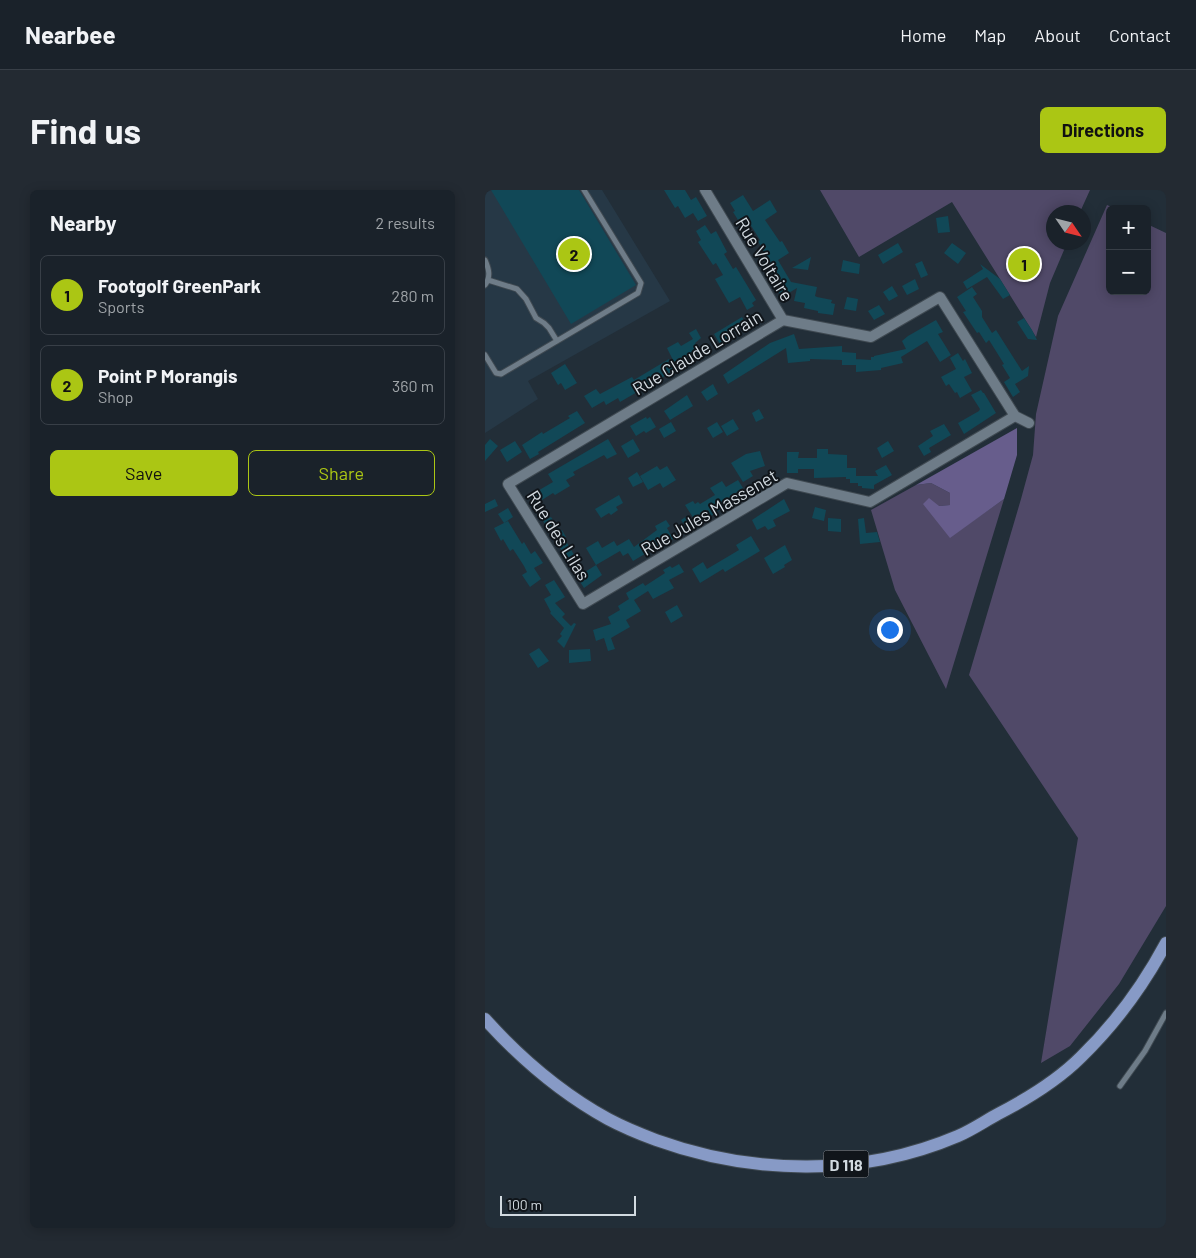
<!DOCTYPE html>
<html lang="en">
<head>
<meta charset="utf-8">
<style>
	body { margin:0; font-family:Barlow,sans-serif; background:#232a32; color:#f1f3f6 }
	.controls { position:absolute; right:15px; top:15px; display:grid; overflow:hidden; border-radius:8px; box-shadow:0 2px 12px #0003 }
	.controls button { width:45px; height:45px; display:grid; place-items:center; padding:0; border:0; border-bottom:1px solid #383f47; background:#1a222a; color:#f1f3f6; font:25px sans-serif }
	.compass { position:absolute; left:561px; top:15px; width:45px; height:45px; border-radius:50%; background:#1a222a; box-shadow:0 2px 12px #0003; rotate:125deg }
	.scale { position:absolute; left:15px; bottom:12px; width:136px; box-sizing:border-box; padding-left:5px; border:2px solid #d2dae0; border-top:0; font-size:14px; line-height:18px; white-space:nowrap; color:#d2dae0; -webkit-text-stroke:4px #10151a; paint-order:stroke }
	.you { position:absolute; left:404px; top:439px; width:18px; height:18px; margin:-12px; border:4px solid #fff; border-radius:50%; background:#1a73e8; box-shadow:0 0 0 8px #1a73e833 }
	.badge { display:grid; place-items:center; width:32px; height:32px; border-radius:50%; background:#abc614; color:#111; font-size:16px; font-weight:700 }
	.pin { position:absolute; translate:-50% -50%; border:2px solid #fff; box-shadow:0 1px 5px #0006 }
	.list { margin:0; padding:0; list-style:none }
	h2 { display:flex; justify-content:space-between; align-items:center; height:65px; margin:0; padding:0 20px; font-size:21px }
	h2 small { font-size:16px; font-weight:400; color:#9fa4a8 }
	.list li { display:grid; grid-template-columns:32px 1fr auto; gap:15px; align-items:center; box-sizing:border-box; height:80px; margin:0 10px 10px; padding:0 10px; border:1px solid #383f47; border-radius:8px }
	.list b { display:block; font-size:19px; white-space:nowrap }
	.list p { margin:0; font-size:16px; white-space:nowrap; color:#9fa4a8 }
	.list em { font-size:16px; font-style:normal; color:#9fa4a8 }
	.actions { display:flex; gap:10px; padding:15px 20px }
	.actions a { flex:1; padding:11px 0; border:1px solid #abc614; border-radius:8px; text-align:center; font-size:18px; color:#abc614 }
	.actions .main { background:#abc614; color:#111 }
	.map { position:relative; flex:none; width:681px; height:1038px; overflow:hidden; border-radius:8px }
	header { display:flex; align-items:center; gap:30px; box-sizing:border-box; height:70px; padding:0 25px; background:#1a222a; border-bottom:1px solid #383f47 }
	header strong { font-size:24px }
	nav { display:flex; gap:28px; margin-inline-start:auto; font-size:18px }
	.intro { display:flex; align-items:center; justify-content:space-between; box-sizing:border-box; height:120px; padding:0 30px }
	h1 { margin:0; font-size:35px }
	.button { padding:12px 22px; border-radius:8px; background:#abc614; color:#111; font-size:18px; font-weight:700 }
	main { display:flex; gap:30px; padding:0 30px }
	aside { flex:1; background:#1a222a; border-radius:8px; box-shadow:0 2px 12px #0003 }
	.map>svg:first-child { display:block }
	.built { fill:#263846 }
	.green { fill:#504968 }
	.forest { fill:#675d8c }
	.building { fill:#114857 }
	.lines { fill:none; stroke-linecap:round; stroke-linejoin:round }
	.lane-casing { stroke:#3f4951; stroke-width:7 }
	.street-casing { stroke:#3f4951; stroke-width:12 }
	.primary-casing { stroke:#3f4951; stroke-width:14 }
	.lane { stroke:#6e7c88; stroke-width:5 }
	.street { stroke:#6e7c88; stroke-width:10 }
	.primary { stroke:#879ac6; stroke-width:12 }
	.labels { text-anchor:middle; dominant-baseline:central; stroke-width:4; stroke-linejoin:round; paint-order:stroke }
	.shield { fill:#10151a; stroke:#989fa5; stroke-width:1 }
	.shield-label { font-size:16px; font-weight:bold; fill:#d2dae0 }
	.street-label { font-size:18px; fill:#d2dae0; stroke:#10151a }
</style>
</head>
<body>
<header>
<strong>Nearbee</strong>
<nav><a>Home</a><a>Map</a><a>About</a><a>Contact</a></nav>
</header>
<div class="intro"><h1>Find us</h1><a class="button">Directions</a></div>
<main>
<aside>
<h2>Nearby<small>2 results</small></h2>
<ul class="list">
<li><span class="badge">1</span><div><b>Footgolf GreenPark</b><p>Sports</p></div><em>280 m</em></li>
<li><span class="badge">2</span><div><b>Point P Morangis</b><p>Shop</p></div><em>360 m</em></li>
</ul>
<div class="actions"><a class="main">Save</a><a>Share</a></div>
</aside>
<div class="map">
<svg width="681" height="1038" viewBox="0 0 681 1038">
	<rect width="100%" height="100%" fill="#222e38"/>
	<path class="built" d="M0,0H117L185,111L43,191L53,209L0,243Z"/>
	<path class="green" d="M335,0H605L595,22H568V52L582,53L565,93L551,147L467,12L374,67Z
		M622,15L631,19H625V101H662V34L681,43V716L634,794L585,856L556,873L593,648L484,485L536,309L548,265L551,224L573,126Z
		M446,293L465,303L466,315L454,316L465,347L519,309L461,499L410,400L386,320L431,295Z"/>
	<path class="forest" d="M532,238V265L519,309L465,348L438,314L444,308L454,316L465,315V303L446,293L431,295Z"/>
	<path class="building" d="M6,0H94L151,95L86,134Z
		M179,0H200L206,10L211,7L222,26L213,31L208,23L200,28L193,16L190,18Z
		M258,5L268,21L285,10L292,22L280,30L295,52L297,51L304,63L293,70L306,92L332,97L330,106L332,107L347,110L346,113L350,114L348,125L333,123V121L319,118L320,113L309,111L312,98L297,107L291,98L295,96L283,76L285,74L273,51L275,50L260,26L253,30L248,22L250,21L245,13Z
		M463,26L465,42L453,43L451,28Z
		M220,35L226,44L231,41L242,62L239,64L248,79L251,77L271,110L267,113L269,116L262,120L255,107L244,113L230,89L238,85L231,73L228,75L213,52L216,50L211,41Z
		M413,53L418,62L398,74L393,65Z
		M467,53L481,63L473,74L459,63Z
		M326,67L323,80L307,78Z
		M358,70L375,74L374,84L356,81Z
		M437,71L443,85L436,88L430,74Z
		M495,74L515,89L525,105L518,109L502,87L482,99L478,92L498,79Z
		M430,89L434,99L422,105L417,96Z
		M407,96L413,106L404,111L398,102Z
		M487,97L492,104L488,107L497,121V127L507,143L511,140L537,181L544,176L543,186L530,194L535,202L528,207L519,192L525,188L517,175L519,174L504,150L501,153L494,142L492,143L478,122L481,121L472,107Z
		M362,107L373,109L371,121L359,119Z
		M394,115L400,124L389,130L383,121Z
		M257,127L261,134L246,143L248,146L235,154L229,144Z
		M539,128L547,140L552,150L543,149L532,132Z
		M451,130L458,142L453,144L466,165L455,172L442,151L416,167L418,173L396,178V180L371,182V169L386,170V167H389V166L421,159L417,151L423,146Z
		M211,139L216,148L210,153L215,162L206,168L204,165L202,166L201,165L189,172L182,158L193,152L196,156L208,149L204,143Z
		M309,144L314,159L357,156V162L371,163V175H357V170L325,169V171L303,173L301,158L243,194L238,185L285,153Z
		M473,163L478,171L480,169L487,183L479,187L487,201L475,208L472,202L470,203L464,194L461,196L456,187L471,179L465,168Z
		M184,169L190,180L135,212L133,208L121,215L119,211L107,218L99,206L111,199L115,204L147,187L149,190Z
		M80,174L92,193L80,200L76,193L73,195L66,183Z
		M228,194L233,204L222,211L216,202Z
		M496,200L498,203H499L511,223L479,244L473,233L494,221L495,219L486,205Z
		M202,205L208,216L185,230L179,221Z
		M274,219L279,228L271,232L267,223Z
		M92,221L100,233L53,262L54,264L45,269L37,255L57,242L58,244L85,228L83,226Z
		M161,227L162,229L165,227L171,237L161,243L159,241L151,246L145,236Z
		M248,229L254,239L242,246L236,236Z
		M186,232L191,241L179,248L174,239Z
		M232,232L238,242L228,248L222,238Z
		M459,234L466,245L444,258L446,262L439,266L433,256L448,246L445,241Z
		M5,249L13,256L0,271V255Z
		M123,249L132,264L122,269L119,265L88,282L90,285L81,290L85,296L70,305L68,303L49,315L44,306L68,292L63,284Z
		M148,249L155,261L143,268L136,256Z
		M30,251L37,262L22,272L15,260Z
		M403,251L409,261L397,268L392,258Z
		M332,259H343V264L362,265V278H371V286H393L390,281L401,275L407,285L389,295V299L377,298V296H373V293H365V289H361V287L329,288V279H313V283H302V262H314L313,268H332Z
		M275,261L280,276L265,281L268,286L258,292L246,273L261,264Z
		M172,276L175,280L182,276L191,290L178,298L175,293L163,300L155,286Z
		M152,282L158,292L148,297L143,288Z
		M253,290L258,298L246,306L249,310L226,326L223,320L209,329L200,315L208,311L210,314L213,312L215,314L230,305L225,298L237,291L241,297Z
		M134,305L138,313L131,317L133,320L126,325L124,323L116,328L110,319Z
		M10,309L13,316L0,322V314Z
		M299,309L305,321L288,330L291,336L283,340L280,336L272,340L267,330Z
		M330,317L341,320L339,331L327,328Z
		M23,318L28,327L19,333L13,324Z
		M202,326L209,336L203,340L196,330Z
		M66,327L75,341L77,340L81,347L79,348L91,368L84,372L58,331Z
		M343,328L356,329V342L343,341Z
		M379,328L381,343L392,342L395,352L375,354L373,329Z
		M181,330L185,336L182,338L188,349L181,354L180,352L148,371L143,363L138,366L135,361L111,375L101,358L113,351L117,358L129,351L132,356L144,349L149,357L172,340L170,336Z
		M23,331L37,354L39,352L46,364L50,361L58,373L49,378L56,389L45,397L37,385L42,382L39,376L28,359L25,361L18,349L16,351L9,338Z
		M266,346L275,361L240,382L238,379L215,393L207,379L218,372L222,379L254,360L251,355Z
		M300,355L307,370L299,375L300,377L288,384L279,368Z
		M194,374L199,382L184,390L189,398L168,409L163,401L149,410L156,421L141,430L145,437L126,448L130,459L123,461L119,448L111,451L108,440L126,434L123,427L135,420L133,416L144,409L141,403L158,393L161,397L160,396L180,383L178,380L185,376L187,378Z
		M111,375L117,385L99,398L92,387Z
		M69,390L80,407L70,413L80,424L77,427L86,436L89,433L91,434L79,458L72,451L77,446L75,444L79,438L65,423L66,422L59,409L66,405L60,395Z
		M192,415L198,426L186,433L180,422Z
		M54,458L64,471L53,478L44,464Z
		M105,459L106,471L84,473V460Z"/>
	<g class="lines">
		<defs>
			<path id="lane" d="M0,70C4,79 6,87 0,95
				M3,90L32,99L41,109L51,128L59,133L64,138L72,151
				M0,165L11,183L16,184L153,103L156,93L99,0
				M635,896L660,861L681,823"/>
			<path id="street" d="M220,0L298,130
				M530,226L385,312L302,293L98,414L23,294L298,130L386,147L455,107L530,226L544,233"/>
			<path id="primary" d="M0,829C36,869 76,903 123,929C138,937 155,944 171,950C268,985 377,987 473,946C487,940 500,931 513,924C542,909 573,890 596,867C632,832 658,796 681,753"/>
		</defs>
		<use href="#lane" class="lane-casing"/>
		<use href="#street" class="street-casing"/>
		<use href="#primary" class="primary-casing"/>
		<use href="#lane" class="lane"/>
		<use href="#street" class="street"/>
		<use href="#primary" class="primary"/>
	</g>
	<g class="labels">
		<rect class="shield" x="338.5" y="960.5" width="45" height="27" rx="4"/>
		<g class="shield-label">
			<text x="361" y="974">D 118</text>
		</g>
		<g class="street-label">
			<text transform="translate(280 69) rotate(59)">Rue Voltaire</text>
			<text transform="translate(212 162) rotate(-31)">Rue Claude Lorrain</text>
			<text transform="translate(224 322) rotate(-30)">Rue Jules Massenet</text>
			<text transform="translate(74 345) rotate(58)">Rue des Lilas</text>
		</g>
	</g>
</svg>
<div class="controls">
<button>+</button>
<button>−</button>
</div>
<svg class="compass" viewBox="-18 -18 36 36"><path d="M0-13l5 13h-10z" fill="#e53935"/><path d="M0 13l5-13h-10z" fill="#9fa4a8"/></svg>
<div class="scale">100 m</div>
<div class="you"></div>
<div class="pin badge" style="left:539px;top:74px">1</div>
<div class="pin badge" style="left:89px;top:64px">2</div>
</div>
</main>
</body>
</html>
